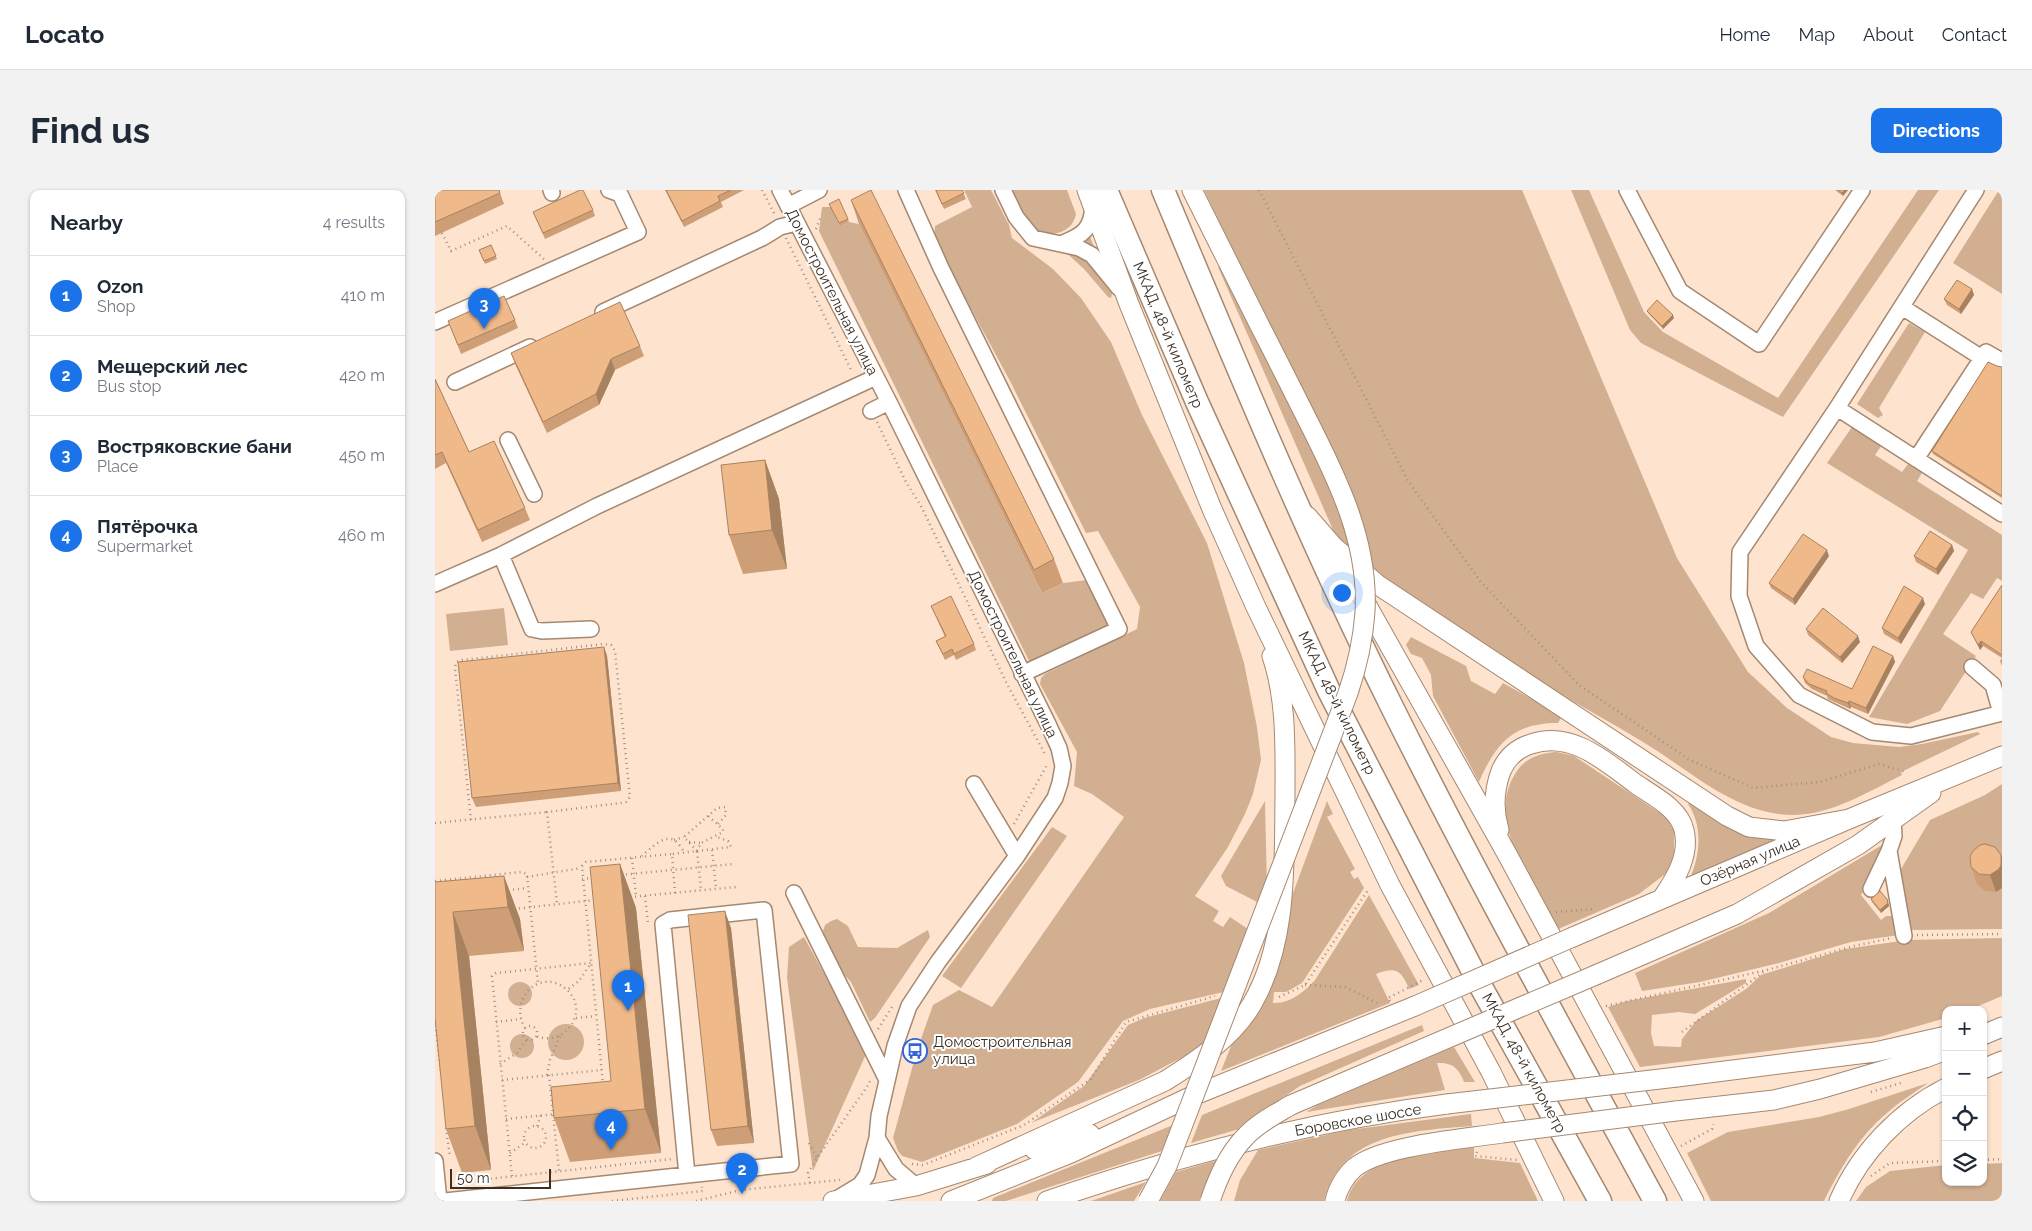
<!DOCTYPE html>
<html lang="en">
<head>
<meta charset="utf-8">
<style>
	body { margin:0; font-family:Raleway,sans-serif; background:#f2f2f3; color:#1f2937 }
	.controls { position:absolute; right:15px; bottom:15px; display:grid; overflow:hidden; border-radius:10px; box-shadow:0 1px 4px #0004 }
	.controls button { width:45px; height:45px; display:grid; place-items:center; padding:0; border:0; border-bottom:1px solid #e0e1e3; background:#fff; color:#1f2937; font:25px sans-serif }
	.scale { position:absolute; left:15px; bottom:12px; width:101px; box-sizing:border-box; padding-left:5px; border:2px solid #3b2e24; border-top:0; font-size:14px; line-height:18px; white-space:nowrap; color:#3b2e24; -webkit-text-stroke:4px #fff; paint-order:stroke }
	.you { position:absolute; left:906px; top:402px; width:18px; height:18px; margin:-12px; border:4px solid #fff; border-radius:50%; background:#1a73e8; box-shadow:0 0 0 8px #1a73e833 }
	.badge { display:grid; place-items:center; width:32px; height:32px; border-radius:50%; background:#1a73e8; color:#fff; font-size:16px; font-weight:700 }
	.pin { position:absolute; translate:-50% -41px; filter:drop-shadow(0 1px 2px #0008) }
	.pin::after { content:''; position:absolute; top:26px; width:18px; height:15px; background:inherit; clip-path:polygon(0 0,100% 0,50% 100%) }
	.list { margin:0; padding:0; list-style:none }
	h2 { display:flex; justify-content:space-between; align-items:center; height:65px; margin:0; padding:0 20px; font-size:21px }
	h2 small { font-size:16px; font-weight:400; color:#747a83 }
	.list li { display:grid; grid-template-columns:32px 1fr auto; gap:15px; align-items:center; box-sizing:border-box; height:80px; padding:0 20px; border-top:1px solid #e0e1e3 }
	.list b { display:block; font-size:19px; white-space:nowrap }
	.list p { margin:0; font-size:16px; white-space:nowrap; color:#747a83 }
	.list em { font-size:16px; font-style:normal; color:#747a83 }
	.icon { flex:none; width:28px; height:28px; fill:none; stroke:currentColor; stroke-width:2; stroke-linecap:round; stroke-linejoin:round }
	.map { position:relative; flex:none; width:1567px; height:1011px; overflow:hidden; border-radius:10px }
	header { display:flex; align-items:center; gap:30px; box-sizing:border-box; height:70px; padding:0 25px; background:#fff; border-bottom:1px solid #e0e1e3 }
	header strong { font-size:24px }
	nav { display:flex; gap:28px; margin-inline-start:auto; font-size:18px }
	.intro { display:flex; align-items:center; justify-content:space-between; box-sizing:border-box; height:120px; padding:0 30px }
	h1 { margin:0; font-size:35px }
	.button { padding:12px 22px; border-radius:10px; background:#1a73e8; color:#fff; font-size:18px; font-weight:700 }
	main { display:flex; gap:30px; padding:0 30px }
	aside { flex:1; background:#fff; border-radius:10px; box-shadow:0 1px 4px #0004 }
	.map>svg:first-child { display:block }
	.green { fill:#d2af91 }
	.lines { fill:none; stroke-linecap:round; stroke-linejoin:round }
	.minor-casing { stroke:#a58870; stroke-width:18 }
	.major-casing { stroke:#a58870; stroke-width:21 }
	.highway-casing { stroke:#a58870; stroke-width:25 }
	.path { stroke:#a38f7f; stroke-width:2.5; stroke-dasharray:1 4; stroke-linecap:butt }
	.minor { stroke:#fff; stroke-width:15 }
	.major { stroke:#fff; stroke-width:19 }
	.highway { stroke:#fff; stroke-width:22 }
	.major-bridge-casing { stroke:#a58870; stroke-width:21; stroke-linecap:butt }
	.major-bridge { stroke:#fff; stroke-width:19 }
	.wall { fill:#ce9f77 }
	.shaded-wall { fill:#a78261 }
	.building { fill:#efb98a; stroke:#a78261 }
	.labels { text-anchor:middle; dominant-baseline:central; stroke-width:4; stroke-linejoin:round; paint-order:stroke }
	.street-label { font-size:15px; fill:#3b2e24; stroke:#fff }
	.poi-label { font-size:15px; fill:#3b2e24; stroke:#fff; text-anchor:start }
</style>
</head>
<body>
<header>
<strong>Locato</strong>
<nav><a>Home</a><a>Map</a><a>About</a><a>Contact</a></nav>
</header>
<div class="intro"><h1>Find us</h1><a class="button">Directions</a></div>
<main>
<aside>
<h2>Nearby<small>4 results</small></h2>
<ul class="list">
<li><span class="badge">1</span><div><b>Ozon</b><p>Shop</p></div><em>410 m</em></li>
<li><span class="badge">2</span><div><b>Мещерский лес</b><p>Bus stop</p></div><em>420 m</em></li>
<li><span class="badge">3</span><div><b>Востряковские бани</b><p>Place</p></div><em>450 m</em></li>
<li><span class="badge">4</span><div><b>Пятёрочка</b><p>Supermarket</p></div><em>460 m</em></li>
</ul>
</aside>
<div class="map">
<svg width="1567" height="1011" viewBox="0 0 1567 1011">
	<rect width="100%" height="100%" fill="#fee4cf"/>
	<path class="green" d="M529,0H556L574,35L577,48L618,79L646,108L676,152L707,225L772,353L809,473L822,537L826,570L818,604L810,624L793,657L760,706L784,721L778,731L788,737L795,727L816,741L793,801L715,819L688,831L643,892L582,934L487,972L467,966L463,961L458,948L482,860L498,815L524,800L557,817L689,627L657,604L639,596L642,562L605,494L606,488L610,484L702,439L705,417L663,341L651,343L575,191L499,50L500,36L537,17Z
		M577,0H632L641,24C639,33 635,38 626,42C597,52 588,21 577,0Z
		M769,0H1087L1242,368L1313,482L1352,518L1396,547L1418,553L1464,557L1487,554L1543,542L1545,544L1466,582L1467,585C1433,602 1398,624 1359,625C1300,625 1255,580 1208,552C1177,533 1145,516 1114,497C1047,456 983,412 917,369L899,342L783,77L802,68Z
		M1136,0H1154L1209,122L1228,142L1343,208L1483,0H1504L1348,227L1206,153L1195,140Z
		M1564,0H1567V104L1518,73Z
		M387,17H396L405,36L414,32L424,34L607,403L628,393L660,389L684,439L598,479L384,41Z
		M654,44L677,104L676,108L673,107L649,79L626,58Z
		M1474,133L1490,142L1444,218L1448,225L1443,228L1422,214Z
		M1417,237L1447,255L1440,265L1467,282L1473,274L1487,283L1482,291L1567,345V391L1562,388L1548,409L1536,403L1508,444L1541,466L1505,521L1472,534L1434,527L1533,360L1392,273Z
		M69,418L73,455L15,461L11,424Z
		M976,447L1031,476L1036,491L1060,504L1068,493L1127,526L1123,533C1078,533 1061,553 1044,592L998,506L996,485L987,468L976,464L971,455Z
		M1122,562L1139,566L1231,627L1239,641V663L1233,682L1204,704L1121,740C1099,698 1050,631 1080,584C1089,568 1105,563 1122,562Z
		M1567,594V739L1474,740L1466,679L1495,630L1550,605Z
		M1258,609L1354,647L1252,694C1265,670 1269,637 1253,614Z
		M830,611L832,699L826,714L791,696L786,686Z
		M892,611L898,624L892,627L920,679L915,682L919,689L923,687L929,698L867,793L851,802H839L838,813C855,814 869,802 880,790L934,705L984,795L974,799C966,779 960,777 941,784L955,813L786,881L796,856L814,833L847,733Z
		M617,637L632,646L526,798L507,786Z
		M1452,652L1453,655L1426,705L1446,730L1451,726H1460L1464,745L1416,752L1344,773L1265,792L1207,801L1200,783L1334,723Z
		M402,729L413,736L423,757L462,758L493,740L495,747L440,828L435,832L416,792L403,778L388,741L390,735L396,731Z
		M369,747L432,862L378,981L352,788L354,757Z
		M1567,748V806L1534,820H1511V828L1444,847L1205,877L1173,817L1192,811L1311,789V793L1260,824L1244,822L1217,825L1216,843L1219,856L1246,857L1247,849L1261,831L1311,799L1326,785L1410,759L1473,750Z
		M73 804a12 12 0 1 1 24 0a12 12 0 1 1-24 0Z
		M790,807L771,855L704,890L596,933L649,896L693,835L709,828Z
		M113 852a18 18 0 1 1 36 0a18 18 0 1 1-36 0Z
		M987,835L989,841L865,896L822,925L811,937L756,953L767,925Z
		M75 856a12 12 0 1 1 24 0a12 12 0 1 1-24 0Z
		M1019,857L1040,892H1029C1024,878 1017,872 1002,873L1010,900L871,922L883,915Z
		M1493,893C1479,903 1464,912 1452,923C1424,946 1405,979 1389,1011H1276L1252,963L1293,942L1384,927L1414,919Z
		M1036,924L1037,936C979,941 906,942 889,1011H799L805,990L823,960L914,940Z
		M738,935L727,961L571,1011H557L558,1008Z
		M1039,955V968L1085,973L1103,1011H912C924,963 1000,962 1039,955Z
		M790,968L773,1011H725L741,982Z
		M1567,973V1011H1421L1431,997L1455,981L1511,975V992H1548V974Z
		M711,992L699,1011H656Z"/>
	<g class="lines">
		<defs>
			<path id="minor" d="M116,0L117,3
				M345,0L454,212L613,534L624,558L628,576L625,593L620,608L582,666L503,772L474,816L460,856L444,926L442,948L461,979L481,996
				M471,0L506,78L684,439L587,484
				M568,0L581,27L598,48L644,58L657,65L684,98
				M1192,0L1245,101L1324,154L1427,0
				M1541,0L1402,218L1305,362L1304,406L1321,456L1364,505L1437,542L1476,546L1567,523
				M353,16L384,0
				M628,53C649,45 657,38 658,15
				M1467,117L1547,168
				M168,122L327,48L345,37L361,33
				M0,132L203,42L185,4L174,0
				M20,192L95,157
				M1402,218L1567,324
				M436,221L454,212
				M73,250L99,304
				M1481,269L1551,162L1567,171
				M66,365L97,439L107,441L156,439
				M0,394L66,365L162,316L441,187
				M1537,477L1558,495L1566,523
				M539,594L582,666
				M1458,630L1459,646L1454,661L1469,746
				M1436,699L1454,661
				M359,703L451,888
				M329,720L356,974L252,985L228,734L235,730Z
				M0,971L4,1011
				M405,1007L425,995L432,985L442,948
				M10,1011L252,985"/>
			<path id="major" d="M652,0L694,114L777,319L820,415L955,695L1056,882L1119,1011
				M757,0L825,136
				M872,326L899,357L943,395L1292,626L1314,637L1349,641L1414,629
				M899,357L1072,664L1259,1011
				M1064,640C1058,620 1059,600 1066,581C1072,567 1083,558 1096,554C1137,540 1171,572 1201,594C1218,606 1244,618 1249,640C1255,665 1241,688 1228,707
				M1138,747L1414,629L1567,566
				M1163,784L1302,724L1423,655L1496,603
				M1548,845L1567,837
				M1548,879L1567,871
				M1242,887L1440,862L1511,846
				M1241,921L1339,910L1385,899L1490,868L1511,860
				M600,960L655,944
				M541,977L730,891C762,871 798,847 817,814C853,752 849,674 850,605C850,559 852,511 837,466
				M398,1011L481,996L552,974
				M516,1011L636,963L755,907L980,816
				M612,1011C742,966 876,931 1012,914
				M900,1011C902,1000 910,986 919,978C947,955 1030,949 1067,943
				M1404,1011C1425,963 1464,922 1511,898"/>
			<path id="highway" d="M671,0L762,212L894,501L1045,795L1165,1011
				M728,0C801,174 873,348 957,517C1040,684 1131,847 1220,1011"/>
		</defs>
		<use href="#minor" class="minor-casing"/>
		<use href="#major" class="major-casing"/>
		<use href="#highway" class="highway-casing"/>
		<path class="path" d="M327,0L340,25
			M824,0L973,291L1045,391L1144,495L1255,570L1318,598L1384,592L1444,574L1471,582
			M381,39L386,26
			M7,43L16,61L72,36L109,69
			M351,48L417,182
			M442,232L471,292L486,316L572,494L611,566
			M36,630L20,478L21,472L27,470L169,454L176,455L180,461L195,607L191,612L186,613L112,622L122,714
			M0,633L112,622
			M579,634L613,573
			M239,650L249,647
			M254,652L266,653
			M277,660L281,698
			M262,661L249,647L282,618L290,617L291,625L283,634
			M262,661L266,653L288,642V639L273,626
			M262,661L296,657L293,651L282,647
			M207,666C214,660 229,644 239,650C243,652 247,659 250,663
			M197,668L201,706
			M186,685L298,674
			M92,687L146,678
			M147,689L158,688
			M0,691L86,682L92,684L103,794
			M73,700L93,698
			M240,703L237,664L262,661L266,700
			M210,706L213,734
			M195,707L301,697
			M79,719L160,710
			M1121,722L1160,719
			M1482,745L1567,744
			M870,795L910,797L942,813
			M844,807L870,795L933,700
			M955,811L953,808L988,790
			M1171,816L1332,780L1419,756L1457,748
			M141,828L161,826
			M0,830L6,883
			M61,832L86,829
			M88 843a7 7 0 1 1 14 0a7 7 0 1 1-14 0Z
			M90,838C73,809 105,777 131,799C156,820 130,858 101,846
			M443,839L459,814
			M1247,842L1330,781
			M65,874L82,863L92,849
			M112,885L115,870L125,846
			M114,885L124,981
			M67,890L167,880
			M168,895L147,676L151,672L237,664
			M1436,902L1466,893
			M71,929L122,924
			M102,936L106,925
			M89 947a11 11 0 1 1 22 0a11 11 0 1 1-22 0Z
			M11,938L15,967
			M374,953L382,968
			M1246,956L1277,939L1278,934
			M1042,962L1040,966L1082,970
			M75,963L91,952
			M1548,970L1567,969
			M477,974L488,975L589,935L656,889L691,832L780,806
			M77,986L57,786L61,783L156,773L144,791L132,800
			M1436,986L1455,973L1511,971
			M16,993L237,969
			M375,993L373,983L382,968L434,894L436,888
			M177,1011L268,1001L267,997
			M261,1011L306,1000L405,990"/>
		<use href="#minor" class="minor"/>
		<use href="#major" class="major"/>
		<use href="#highway" class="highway"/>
		<defs>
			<path id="major-bridge" d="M980,816L1138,747
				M1012,914L1242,887
				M1067,943L1241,921
				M713,1011L732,976L913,503C922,477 928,450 930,422C934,353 903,290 873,231C857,199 841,167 825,136
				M775,1011C783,988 793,964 811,946C823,933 841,924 856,915L1163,784"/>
		</defs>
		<use href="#major-bridge" class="major-bridge-casing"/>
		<use href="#major-bridge" class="major-bridge"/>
	</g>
	<path class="wall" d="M0,0H64L69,14L0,46Z
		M230,0H309L286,12L288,17L249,37Z
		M500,0H527L531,9L509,19Z
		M1400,0H1413L1408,6Z
		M416,10L619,369L628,393L607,403L424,34Z
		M396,17L413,29L414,32L405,36Z
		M158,20L160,26L110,49L98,22Z
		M56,55L62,69L50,74L44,60Z
		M1537,99L1539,105L1526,124L1512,115L1509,109Z
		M1212,121L1239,128L1228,139L1213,123Z
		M80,130L83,138L26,164L13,131Z
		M205,156L209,166L180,180L164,215L112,243L80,174L76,163Z
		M1562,176L1567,177V308L1498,264L1497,261Z
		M0,189L34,262L90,318L95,330L47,352L11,273L0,279Z
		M330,270L344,309L352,379L308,384L294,345Z
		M1517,355L1519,361L1503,385L1481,372L1479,366Z
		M1394,366L1360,415L1336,398L1334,393Z
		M1567,395V476L1565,471L1567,468L1548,456L1545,460L1536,442Z
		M1490,414L1466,454L1449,444L1447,438Z
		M496,416L539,454L541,460L521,470L519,465L510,470L501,451L510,447Z
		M1371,439L1425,452L1407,473L1373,445Z
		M169,457L172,466L186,601L41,617L37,608Z
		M1458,466L1460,472L1433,524L1416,517L1415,519L1393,509L1392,506L1377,499L1370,493L1368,487L1417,499Z
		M1566,665L1567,668V698L1561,702L1550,701L1542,694L1536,677Z
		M185,674L201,718L226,963L135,972L119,928L176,891Z
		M69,686L85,729L89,761L34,766L56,980L27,983L11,939L0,692Z
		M1436,709L1453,712L1454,716L1446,723L1437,712Z
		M296,738L319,953L282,956L276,940Z"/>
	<path class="shaded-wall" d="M1410,0H1413L1408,6L1407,3Z
		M1537,99L1539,105L1526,124L1524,119Z
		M1238,125L1239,128L1228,139L1227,136Z
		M176,169L180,180L164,215L161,204Z
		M330,270L344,309L352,379L337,340Z
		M1517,355L1519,361L1503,385L1501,379Z
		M1392,360L1394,366L1360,415L1358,409Z
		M1488,408L1490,414L1466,454L1463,448Z
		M1423,446L1425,452L1407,473L1405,467Z
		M1546,451L1548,456L1545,460L1543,455Z
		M169,457L172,466L186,601L183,593Z
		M1458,466L1460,472L1433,524L1431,518Z
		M1414,511L1416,517L1415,519L1413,513Z
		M1566,665L1567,668V698L1561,702L1555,685Z
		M185,674L201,718L226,963L210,919Z
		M69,686L85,729L89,761L73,717Z
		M1452,709L1454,716L1446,723L1445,720Z
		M290,721L296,738L319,953L313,936Z
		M18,722L34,766L56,980L40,936Z"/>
	<path class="building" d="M0,0H64L65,3L0,32Z
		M145,0H148L158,20L108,43L98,22Z
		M231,0H296L283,6L285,11L247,31Z
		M436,0L619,369L599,380L416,10Z
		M501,0H527L529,3L507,14Z
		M1403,0H1410L1407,3Z
		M404,9L413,29L404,33L394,14Z
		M56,55L61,66L49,71L44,60Z
		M1522,90L1537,99L1524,119L1509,109Z
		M69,106L80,130L23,155L13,131Z
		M1222,110L1238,125L1227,136L1212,121Z
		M185,112L205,156L176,169L161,204L108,232L76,163Z
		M1553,172L1562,176L1567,177V306L1497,261Z
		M0,189L34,262L59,251L90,318L43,340L7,262L0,265Z
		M330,270L337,340L294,345L286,275Z
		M1495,341L1517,355L1501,379L1479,366Z
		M1368,344L1392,360L1358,409L1334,393Z
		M1567,395V465L1546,451L1543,455L1536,442Z
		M1469,396L1488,408L1463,448L1447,438Z
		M516,406L539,454L519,464L517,459L508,464L501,451L511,446L496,416Z
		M1388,418L1423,446L1405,467L1371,439Z
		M1438,456L1458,466L1431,518L1414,511L1413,513L1399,508L1391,503L1392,501L1374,494L1368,487L1372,479L1417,499Z
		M169,457L183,593L37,608L23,472Z
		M1550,654L1560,657L1566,665V675L1564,679L1555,685L1544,684L1536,677L1535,666L1538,661L1545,655Z
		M185,674L210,919L119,928L116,897L176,891L155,677Z
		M69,686L73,717L18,722L40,936L11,939L0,828V692Z
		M1445,701L1452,709L1453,713L1445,720L1436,709Z
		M290,721L313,936L276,940L253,725Z"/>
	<defs>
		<symbol id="bus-ring" viewBox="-11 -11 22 22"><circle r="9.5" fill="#fff" stroke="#3066d5" stroke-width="1.5"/><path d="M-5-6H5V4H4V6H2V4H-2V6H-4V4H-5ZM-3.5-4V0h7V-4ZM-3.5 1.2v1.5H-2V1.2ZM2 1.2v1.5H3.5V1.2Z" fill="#3066d5"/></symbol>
	</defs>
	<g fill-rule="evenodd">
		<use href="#bus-ring" x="466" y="847" width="28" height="28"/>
	</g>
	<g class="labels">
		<g class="street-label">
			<text transform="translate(397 102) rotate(63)">Домостроительная улица</text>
			<text transform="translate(733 145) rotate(67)">МКАД, 48-й километр</text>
			<text transform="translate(578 464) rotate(64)">Домостроительная улица</text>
			<text transform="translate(902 513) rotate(64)">МКАД, 48-й километр</text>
			<text transform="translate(1315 671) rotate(-23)">Озёрная улица</text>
			<text transform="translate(1089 873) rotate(61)">МКАД, 48-й километр</text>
			<text transform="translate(923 930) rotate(-10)">Боровское шоссе</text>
		</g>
		<g class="poi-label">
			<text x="498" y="852">Домостроительная<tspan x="498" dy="17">улица</tspan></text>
		</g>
	</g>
</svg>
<div class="controls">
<button>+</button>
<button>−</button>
<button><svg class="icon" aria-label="locate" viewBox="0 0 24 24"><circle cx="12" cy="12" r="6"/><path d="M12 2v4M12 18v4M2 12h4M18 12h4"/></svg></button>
<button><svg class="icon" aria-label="layers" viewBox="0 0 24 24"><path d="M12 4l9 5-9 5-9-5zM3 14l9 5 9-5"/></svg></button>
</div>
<div class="scale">50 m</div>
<div class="you"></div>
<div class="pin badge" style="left:193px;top:821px">1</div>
<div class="pin badge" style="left:307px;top:1004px">2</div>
<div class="pin badge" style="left:49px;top:139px">3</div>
<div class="pin badge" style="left:176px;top:960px">4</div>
</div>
</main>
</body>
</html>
